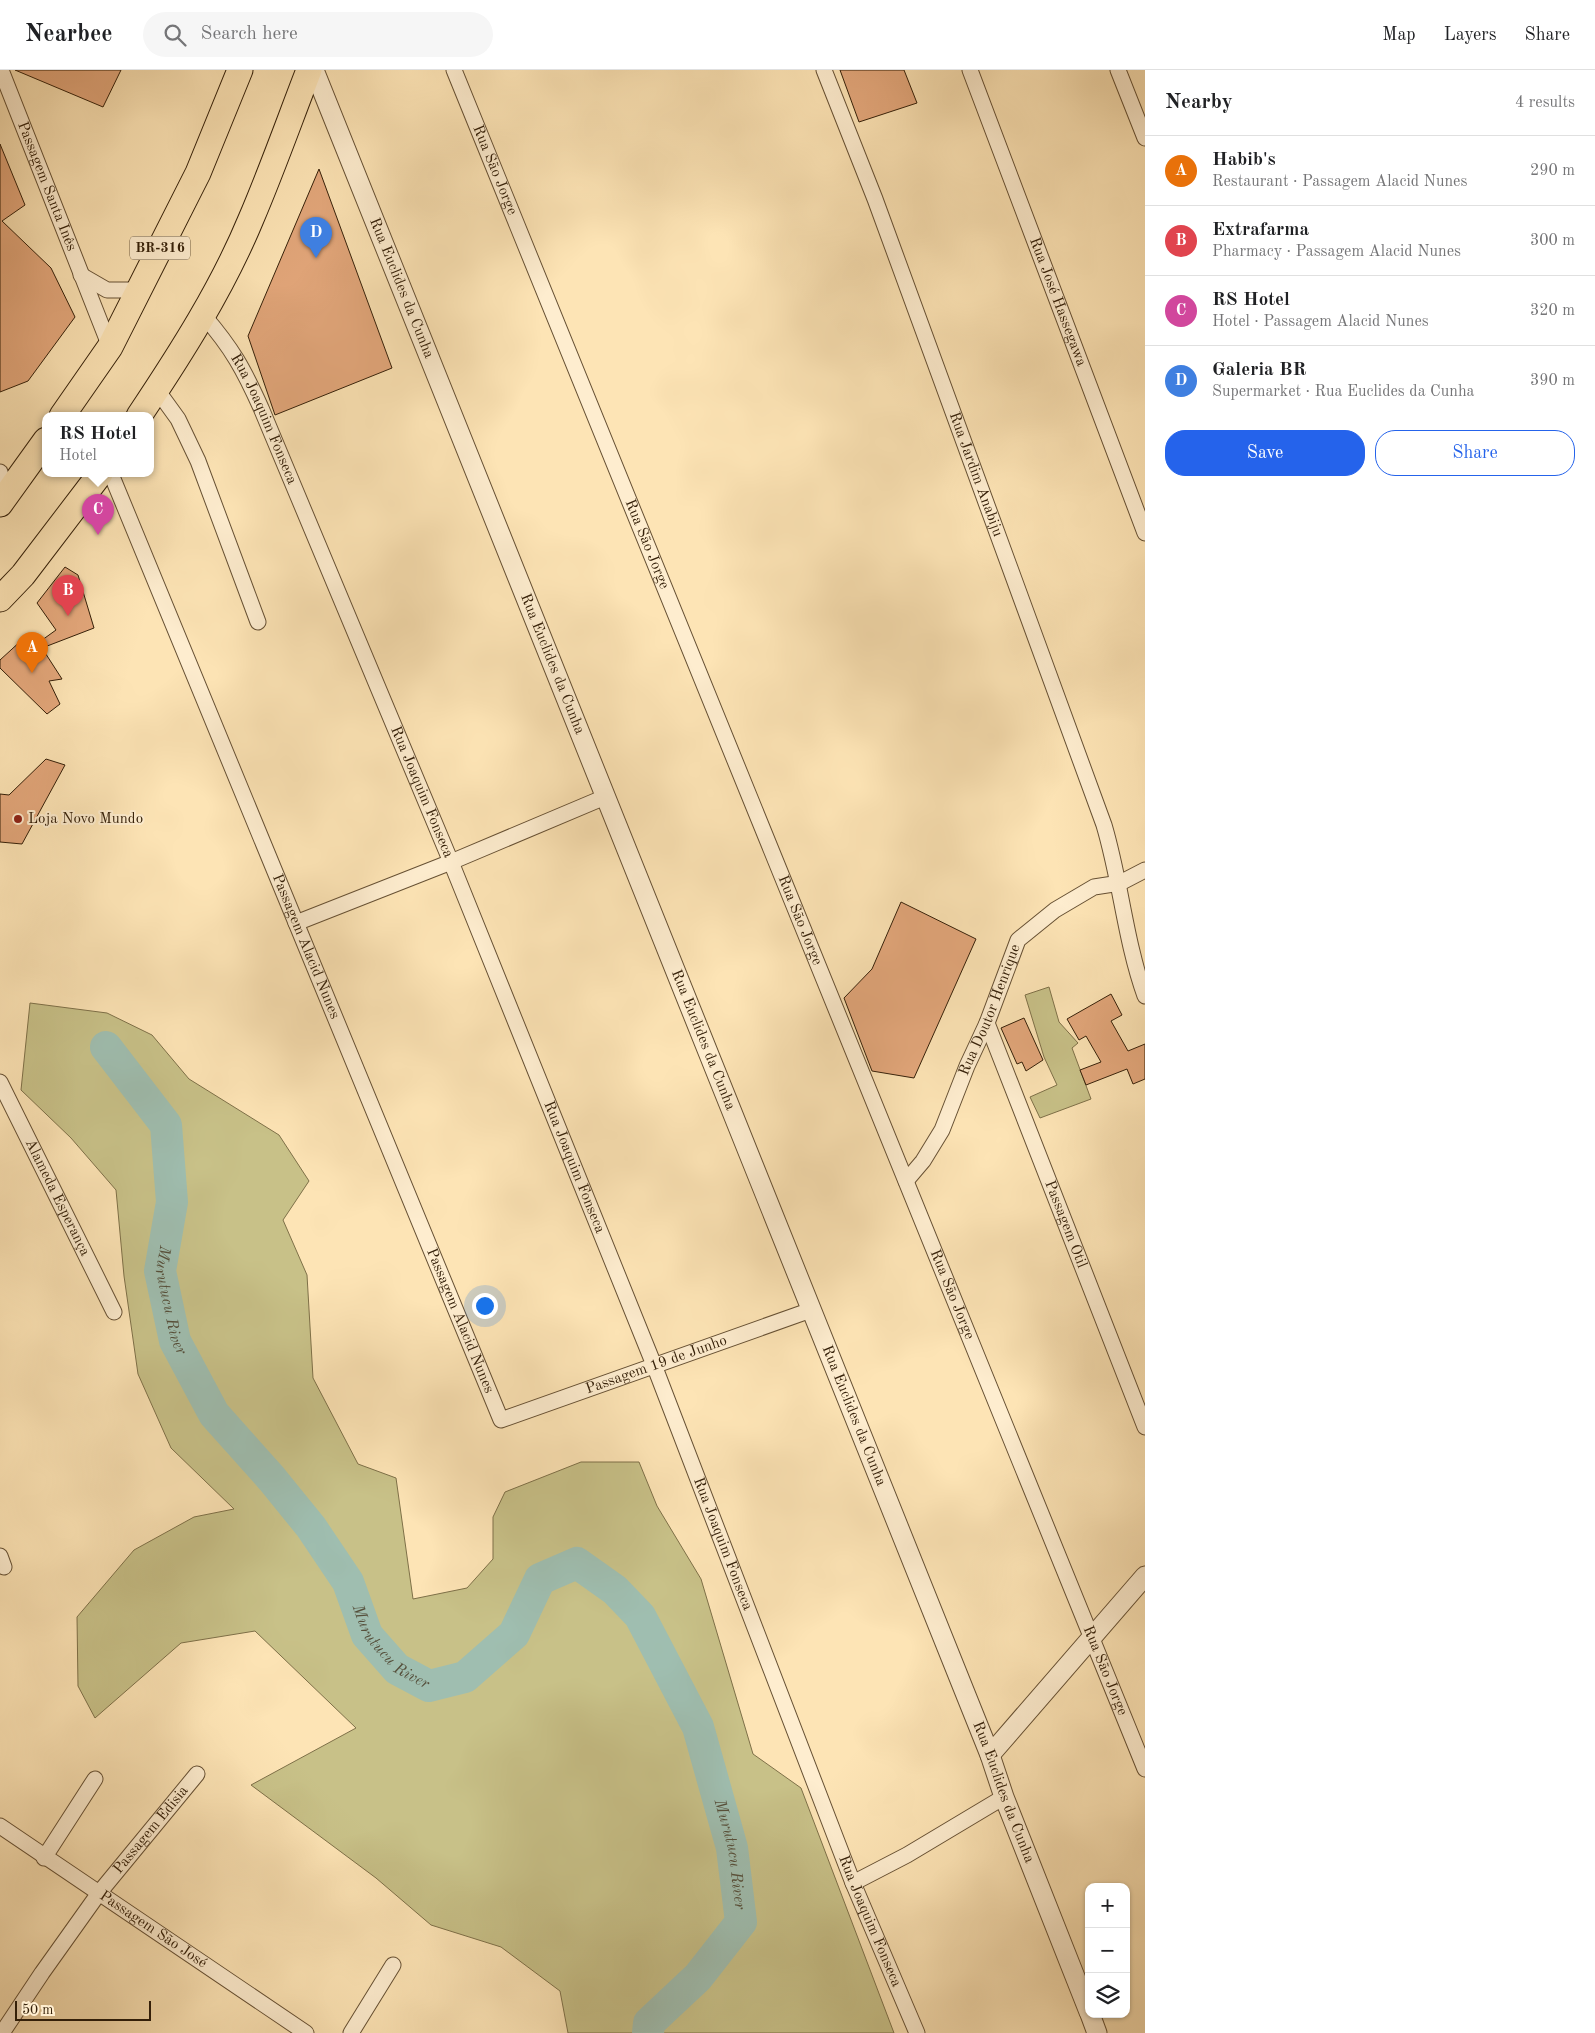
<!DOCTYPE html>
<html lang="en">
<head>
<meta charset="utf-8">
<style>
	body { margin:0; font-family:"Old Standard TT",serif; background:#f6f6f6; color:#202124 }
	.controls { position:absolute; right:15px; bottom:15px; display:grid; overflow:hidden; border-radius:10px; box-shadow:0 1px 4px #0004 }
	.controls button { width:45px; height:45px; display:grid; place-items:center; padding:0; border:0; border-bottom:1px solid #e0e0e0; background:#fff; color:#202124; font:25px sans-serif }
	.scale { position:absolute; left:15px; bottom:12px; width:136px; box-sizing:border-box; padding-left:5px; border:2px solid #352009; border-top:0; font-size:14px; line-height:18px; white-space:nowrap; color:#352009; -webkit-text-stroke:4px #feedcf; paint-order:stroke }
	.you { position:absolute; left:484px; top:1235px; width:18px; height:18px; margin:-12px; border:4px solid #fff; border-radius:50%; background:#1a73e8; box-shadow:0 0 0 8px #1a73e833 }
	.badge { display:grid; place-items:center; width:32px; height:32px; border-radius:50%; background:#2563eb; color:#fff; font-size:16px; font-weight:700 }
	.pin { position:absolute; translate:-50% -41px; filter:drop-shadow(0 1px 2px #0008) }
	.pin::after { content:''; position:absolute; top:26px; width:18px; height:15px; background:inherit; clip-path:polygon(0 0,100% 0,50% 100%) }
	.popup { position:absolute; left:42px; top:342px; width:112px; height:65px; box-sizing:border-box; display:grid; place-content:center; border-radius:10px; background:#fff; filter:drop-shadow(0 1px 4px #0005); font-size:16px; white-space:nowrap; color:#757577 }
	.popup b { font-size:19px; color:#202124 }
	.popup::after { content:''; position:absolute; left:50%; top:100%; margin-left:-10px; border:10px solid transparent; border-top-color:#fff }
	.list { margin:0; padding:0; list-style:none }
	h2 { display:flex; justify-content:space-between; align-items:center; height:65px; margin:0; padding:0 20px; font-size:21px }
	h2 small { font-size:16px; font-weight:400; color:#757577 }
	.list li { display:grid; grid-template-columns:32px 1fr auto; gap:15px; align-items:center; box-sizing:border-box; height:70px; padding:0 20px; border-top:1px solid #e0e0e0 }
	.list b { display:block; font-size:19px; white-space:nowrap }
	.list p { margin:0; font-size:16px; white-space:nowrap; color:#757577 }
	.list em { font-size:16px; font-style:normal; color:#757577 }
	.actions { display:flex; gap:10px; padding:15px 20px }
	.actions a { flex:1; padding:11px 0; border:1px solid #2563eb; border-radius:20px; text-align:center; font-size:18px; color:#2563eb }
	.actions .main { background:#2563eb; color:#fff }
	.icon { flex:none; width:28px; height:28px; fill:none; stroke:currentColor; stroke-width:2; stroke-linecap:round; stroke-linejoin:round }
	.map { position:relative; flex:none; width:1145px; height:1963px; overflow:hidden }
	header { display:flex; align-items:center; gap:30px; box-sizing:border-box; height:70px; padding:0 25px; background:#fff; border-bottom:1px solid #e0e0e0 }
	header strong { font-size:24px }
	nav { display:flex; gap:28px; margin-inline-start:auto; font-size:18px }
	.search { width:350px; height:45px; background:#f6f6f6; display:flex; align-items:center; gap:12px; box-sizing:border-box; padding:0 18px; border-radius:28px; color:#757577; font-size:19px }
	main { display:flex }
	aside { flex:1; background:#fff }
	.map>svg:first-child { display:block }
	.green { fill:#c8c188; stroke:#7e7048 }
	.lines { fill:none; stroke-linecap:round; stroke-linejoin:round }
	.river { stroke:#9fbeb0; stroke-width:32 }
	.building { fill:#e3a77b; stroke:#352009 }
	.minor-casing { stroke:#675134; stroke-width:17 }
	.tertiary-casing { stroke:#675134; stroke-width:21 }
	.trunk-casing { stroke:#352009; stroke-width:27 }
	.minor { stroke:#feedcf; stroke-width:15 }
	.tertiary { stroke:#feedcf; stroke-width:19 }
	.trunk { stroke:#fde4b5; stroke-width:25 }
	.poi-dot { fill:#8f2418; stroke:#feedcf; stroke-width:2 }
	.labels { text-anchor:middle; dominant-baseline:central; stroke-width:4; stroke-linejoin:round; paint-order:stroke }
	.shield { fill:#feedcf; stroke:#715e44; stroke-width:1 }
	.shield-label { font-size:14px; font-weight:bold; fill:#352009 }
	.street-label { font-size:15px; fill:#352009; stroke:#feedcf }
	.poi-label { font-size:15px; fill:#352009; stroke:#feedcf; text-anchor:start }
	.water-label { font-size:16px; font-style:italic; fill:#554f3b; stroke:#feedcf }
</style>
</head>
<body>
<header>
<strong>Nearbee</strong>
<div class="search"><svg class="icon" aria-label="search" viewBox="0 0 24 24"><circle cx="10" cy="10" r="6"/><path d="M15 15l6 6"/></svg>Search here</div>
<nav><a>Map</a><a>Layers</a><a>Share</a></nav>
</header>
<main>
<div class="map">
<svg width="1145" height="1963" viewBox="0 0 1145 1963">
	<rect width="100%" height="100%" fill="#fde4b5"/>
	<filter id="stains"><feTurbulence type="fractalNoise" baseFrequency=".004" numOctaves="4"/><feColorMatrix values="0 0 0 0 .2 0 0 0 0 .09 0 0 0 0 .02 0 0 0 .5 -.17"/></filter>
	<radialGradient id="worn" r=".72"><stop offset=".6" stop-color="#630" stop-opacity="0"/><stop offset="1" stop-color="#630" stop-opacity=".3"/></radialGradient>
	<path class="green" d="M1049,917L1059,952L1078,973L1072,978L1091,1029L1040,1048L1030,1027L1057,1015L1044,987L1025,925Z
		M30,933L107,943L152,965L189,1009L279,1065L309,1111L283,1150L307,1205L313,1308L358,1394L396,1408L413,1529L467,1518L493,1489V1447L505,1422L581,1392H639L657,1436L701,1509L753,1684L801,1718L894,1963H568L560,1921L501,1877L431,1855L376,1808L251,1715L356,1658L255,1561L181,1573L95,1648L78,1616L77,1547L134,1480L194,1447L234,1439L171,1378L138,1304L124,1206L116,1120L71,1068L21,1020Z"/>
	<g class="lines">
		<path class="river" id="s1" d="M106,977L166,1055L172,1132L160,1201L175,1271L214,1344L272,1409L311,1457L348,1512L367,1565L397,1599L429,1616L465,1607L514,1564L540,1509L577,1493L615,1520L640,1546L698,1657L732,1778L741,1852L698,1907L649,1953L648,1963"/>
	</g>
	<path class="building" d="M15,0H121L103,37Z
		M840,0H904L917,33L859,52Z
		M0,74L25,135L2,151L51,198L75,247L28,311L0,322Z
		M319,99L392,298L275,345L248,266Z
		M65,497L78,505L94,558L42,578L62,609L49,611L60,634L47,644L0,598V590L23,569L31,578L56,560L37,533Z
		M46,689L65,695L22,774L0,772V724L9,725Z
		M901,832L976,869L914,1008L872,1001L844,928L872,899Z
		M1111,924L1122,945L1111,951L1128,981L1145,974V1009L1133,1014L1127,999L1086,1015L1080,1000L1101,992L1086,966L1079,970L1067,949Z
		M1024,948L1043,990L1026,1001L1022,992L1017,994L1001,958Z"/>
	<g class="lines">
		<defs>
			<g id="minor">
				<path id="s2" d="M1,0L110,277"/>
				<path id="s3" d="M454,0L1145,1699"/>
				<path id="s4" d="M824,0L875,129L1104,755C1121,812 1125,870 1145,926"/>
				<path id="s5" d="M970,0L1145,463"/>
				<path d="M1118,0L1145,68"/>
				<path d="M81,205L107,220H139"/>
				<path id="s6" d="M204,246C232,278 244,300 261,338L451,792L654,1295L853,1813L917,1963"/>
				<path d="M157,320L178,349L198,391L258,552"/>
				<path d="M0,402L7,426"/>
				<path id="s7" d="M111,404L501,1350L811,1240"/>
				<path d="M296,853L451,792L605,727"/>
				<path id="s8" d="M987,953L1145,1357"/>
				<path id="s9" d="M0,1012L114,1242"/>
				<path id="s10" d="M906,1111L923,1091L942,1060L967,996L987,953L1018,870L1055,840L1094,817L1120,813L1145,800"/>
				<path d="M0,1486L4,1497"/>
				<path id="s11" d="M0,1756L306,1963"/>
				<path d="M44,1788L95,1709"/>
				<path d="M853,1813L907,1785L1004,1727"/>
				<path id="s12" d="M2,1963L42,1903L99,1823L197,1704"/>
				<path d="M351,1963L393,1895"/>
			</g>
			<g id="tertiary">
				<path id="s13" d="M314,0L990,1685L1004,1727L1089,1942"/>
				<path d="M990,1685L1145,1506"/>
				<path d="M1090,1944L1097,1963"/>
			</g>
			<path id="trunk" d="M62,346L110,277L198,103L240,0
				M139,346C181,283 222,219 251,149C272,100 290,49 309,0
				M0,434L46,370
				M0,529L23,505L100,404"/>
		</defs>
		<use href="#minor" class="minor-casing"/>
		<use href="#tertiary" class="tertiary-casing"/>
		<use href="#trunk" class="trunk-casing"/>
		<use href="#minor" class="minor"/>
		<use href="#tertiary" class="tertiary"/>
		<use href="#trunk" class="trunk"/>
	</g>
	<circle class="poi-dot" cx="18" cy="749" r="5"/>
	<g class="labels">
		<rect class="shield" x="130" y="166.5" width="60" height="23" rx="4"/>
		<g class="shield-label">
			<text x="160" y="178">BR-316</text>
		</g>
		<g class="street-label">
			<text stroke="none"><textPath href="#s3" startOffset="108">Rua São Jorge</textPath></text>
			<text stroke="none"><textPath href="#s2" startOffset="125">Passagem Santa Inês</textPath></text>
			<text stroke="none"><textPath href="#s13" startOffset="235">Rua Euclides da Cunha</textPath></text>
			<text stroke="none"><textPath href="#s5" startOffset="248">Rua José Hassegawa</textPath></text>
			<text stroke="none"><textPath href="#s6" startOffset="120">Rua Joaquim Fonseca</textPath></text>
			<text stroke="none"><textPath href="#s4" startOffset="432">Rua Jardim Anabiju</textPath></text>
			<text stroke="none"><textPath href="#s3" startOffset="512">Rua São Jorge</textPath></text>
			<text stroke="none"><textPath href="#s13" startOffset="640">Rua Euclides da Cunha</textPath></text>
			<text stroke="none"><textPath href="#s6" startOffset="525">Rua Joaquim Fonseca</textPath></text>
			<text stroke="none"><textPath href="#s3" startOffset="918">Rua São Jorge</textPath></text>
			<text stroke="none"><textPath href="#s7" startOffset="511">Passagem Alacid Nunes</textPath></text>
			<text stroke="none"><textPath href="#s10" startOffset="192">Rua Doutor Henrique</textPath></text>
			<text stroke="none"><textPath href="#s13" startOffset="1045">Rua Euclides da Cunha</textPath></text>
			<text stroke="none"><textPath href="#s6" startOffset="930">Rua Joaquim Fonseca</textPath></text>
			<text stroke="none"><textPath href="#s9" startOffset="129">Alameda Esperança</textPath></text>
			<text stroke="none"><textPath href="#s8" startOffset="216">Passagem Otil</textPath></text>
			<text stroke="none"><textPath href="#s3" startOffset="1322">Rua São Jorge</textPath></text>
			<text stroke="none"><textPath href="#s7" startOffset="916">Passagem Alacid Nunes</textPath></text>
			<text stroke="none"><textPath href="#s7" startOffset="1188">Passagem 19 de Junho</textPath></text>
			<text stroke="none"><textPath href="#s13" startOffset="1450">Rua Euclides da Cunha</textPath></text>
			<text stroke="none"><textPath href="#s6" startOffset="1335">Rua Joaquim Fonseca</textPath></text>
			<text stroke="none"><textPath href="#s3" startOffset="1728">Rua São Jorge</textPath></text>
			<text stroke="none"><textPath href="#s13" startOffset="1855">Rua Euclides da Cunha</textPath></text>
			<text stroke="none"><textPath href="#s12" startOffset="252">Passagem Edisia</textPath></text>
			<text stroke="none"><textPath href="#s6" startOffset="1740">Rua Joaquim Fonseca</textPath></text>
			<text stroke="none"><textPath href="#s11" startOffset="185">Passagem São José</textPath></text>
		</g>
		<g class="poi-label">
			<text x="28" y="749">Loja Novo Mundo</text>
		</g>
		<g class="water-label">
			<text stroke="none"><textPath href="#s1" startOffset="276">Murutucu River</textPath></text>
			<text stroke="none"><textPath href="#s1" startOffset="696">Murutucu River</textPath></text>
			<text stroke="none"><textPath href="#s1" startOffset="1296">Murutucu River</textPath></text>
		</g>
	</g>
	<rect width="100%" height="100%" filter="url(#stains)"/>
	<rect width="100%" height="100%" fill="url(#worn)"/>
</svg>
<div class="controls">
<button>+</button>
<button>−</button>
<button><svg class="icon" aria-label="layers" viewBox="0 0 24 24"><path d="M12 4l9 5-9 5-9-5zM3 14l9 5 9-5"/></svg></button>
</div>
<div class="scale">50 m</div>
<div class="you"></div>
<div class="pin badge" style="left:32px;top:603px;background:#e8710a">A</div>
<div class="pin badge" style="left:68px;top:546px;background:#e0444e">B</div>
<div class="pin badge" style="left:98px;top:465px;background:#d1479c">C</div>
<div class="popup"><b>RS Hotel</b>Hotel</div>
<div class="pin badge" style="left:316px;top:188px;background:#3f7fe0">D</div>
</div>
<aside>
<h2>Nearby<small>4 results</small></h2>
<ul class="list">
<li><span class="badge" style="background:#e8710a">A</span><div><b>Habib's</b><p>Restaurant · Passagem Alacid Nunes</p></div><em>290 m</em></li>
<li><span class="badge" style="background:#e0444e">B</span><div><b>Extrafarma</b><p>Pharmacy · Passagem Alacid Nunes</p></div><em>300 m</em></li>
<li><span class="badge" style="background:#d1479c">C</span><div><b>RS Hotel</b><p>Hotel · Passagem Alacid Nunes</p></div><em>320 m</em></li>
<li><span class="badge" style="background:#3f7fe0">D</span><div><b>Galeria BR</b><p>Supermarket · Rua Euclides da Cunha</p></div><em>390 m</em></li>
</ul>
<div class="actions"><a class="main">Save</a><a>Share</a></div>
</aside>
</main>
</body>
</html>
